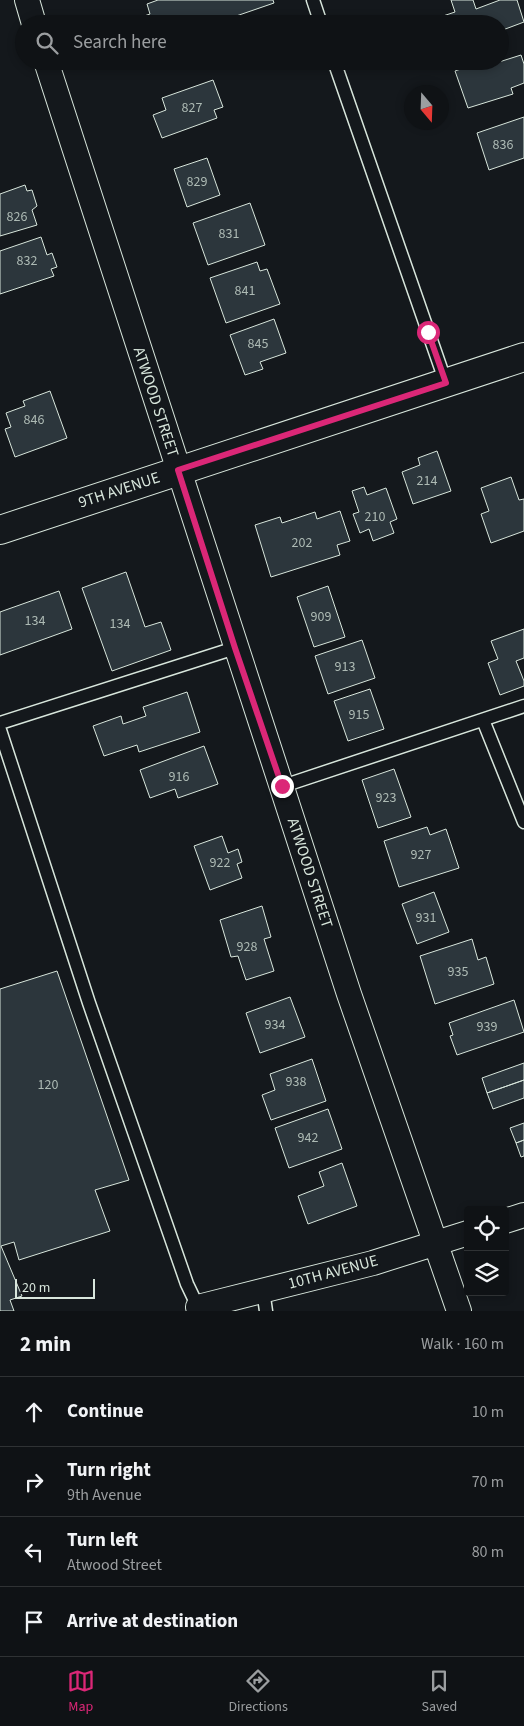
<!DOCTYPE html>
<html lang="en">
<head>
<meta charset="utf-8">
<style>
	body { margin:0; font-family:"Source Sans 3",sans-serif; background:#181b1e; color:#f1f3f6 }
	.controls { position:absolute; right:15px; bottom:15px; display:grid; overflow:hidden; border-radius:5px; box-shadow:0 2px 8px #0003 }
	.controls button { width:45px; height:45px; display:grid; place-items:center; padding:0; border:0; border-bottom:1px solid #2f3234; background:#0f1215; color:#f1f3f6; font:25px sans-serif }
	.compass { position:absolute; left:404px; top:85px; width:45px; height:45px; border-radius:50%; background:#0f1215; box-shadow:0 2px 8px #0003; rotate:161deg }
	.scale { position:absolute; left:15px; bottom:12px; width:80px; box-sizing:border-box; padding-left:5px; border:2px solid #d8e6dc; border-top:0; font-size:14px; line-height:18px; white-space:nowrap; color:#d8e6dc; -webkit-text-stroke:4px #14181c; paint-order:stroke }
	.stop { position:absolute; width:15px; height:15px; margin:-11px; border:4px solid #db2777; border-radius:50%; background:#fff }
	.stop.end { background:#db2777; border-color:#fff; box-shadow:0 1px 5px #0008 }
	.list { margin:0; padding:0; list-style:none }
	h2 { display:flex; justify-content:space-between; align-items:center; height:65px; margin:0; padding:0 20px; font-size:21px }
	h2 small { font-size:16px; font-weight:400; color:#9b9ea0 }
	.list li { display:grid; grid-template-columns:32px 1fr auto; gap:15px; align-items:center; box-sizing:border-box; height:70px; padding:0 20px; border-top:1px solid #2f3234 }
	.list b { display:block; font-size:19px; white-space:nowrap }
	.list p { margin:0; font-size:16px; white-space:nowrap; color:#9b9ea0 }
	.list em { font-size:16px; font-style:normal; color:#9b9ea0 }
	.icon { flex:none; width:28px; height:28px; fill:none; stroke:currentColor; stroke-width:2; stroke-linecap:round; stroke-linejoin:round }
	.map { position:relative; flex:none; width:524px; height:1311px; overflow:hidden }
	.search { position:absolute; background:#0f1215; box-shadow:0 2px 8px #0003; left:15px; right:15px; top:15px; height:55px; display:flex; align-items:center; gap:12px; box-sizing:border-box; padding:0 18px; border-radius:28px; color:#9b9ea0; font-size:19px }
	.sheet { height:345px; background:#0f1215 }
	nav { display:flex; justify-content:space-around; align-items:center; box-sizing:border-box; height:70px; border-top:1px solid #2f3234; background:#0f1215; font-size:14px; color:#9b9ea0 }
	nav a { display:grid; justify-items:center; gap:2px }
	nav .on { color:#db2777 }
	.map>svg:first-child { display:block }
	.building { fill:#2c363c; stroke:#d8e6dc }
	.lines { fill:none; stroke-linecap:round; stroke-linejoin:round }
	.service-casing { stroke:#d8e6dc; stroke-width:15 }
	.minor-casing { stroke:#d8e6dc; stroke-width:26 }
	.secondary-casing { stroke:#d8e6dc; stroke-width:30 }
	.service { stroke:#14181c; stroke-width:12 }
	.minor { stroke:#14181c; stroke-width:24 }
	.secondary { stroke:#14181c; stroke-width:28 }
	.route { stroke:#db2777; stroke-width:6 }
	.labels { text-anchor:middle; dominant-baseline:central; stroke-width:4; stroke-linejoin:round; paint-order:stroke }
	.number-label { font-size:14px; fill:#adbab4 }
	.street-label { font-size:16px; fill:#d8e6dc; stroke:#14181c }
</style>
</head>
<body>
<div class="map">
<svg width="524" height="1311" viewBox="0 0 524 1311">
	<rect width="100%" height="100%" fill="#14181c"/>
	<path class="building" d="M158,0H273L274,3L213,24H121L150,14L147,4Z
		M451,0H473L476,9L500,0H517L524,22L500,31V24H442L440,17L455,12Z
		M521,55L524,64V83L511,88L513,94L468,108L455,71L484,61L499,62Z
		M213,80L223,107L214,110L217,118L162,138L153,115L166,110L162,98Z
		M524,117V158L489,170L477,133Z
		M207,158L220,195L187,207L174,169Z
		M25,185L27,191L32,190L37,206L32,210L37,225L0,236V194Z
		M250,203L265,245L208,265L193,223Z
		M41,237L47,255L52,253L57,267L51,269L54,276L0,294V251Z
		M257,262L260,271L267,269L280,304L226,323L210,278Z
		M274,319L286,353L260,362L263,369L245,375L230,335Z
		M50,391L67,438L15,457L5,429L11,427L6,413L25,406L23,401Z
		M437,451L451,491L413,504L402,472L420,465L418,458Z
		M511,477L519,500L524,499V531L491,543L481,514L489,511L481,488Z
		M364,487L367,495L386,488L397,519L390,522L394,533L373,541L369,529L360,533L353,514L359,512L352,491Z
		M340,511L350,541L337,545L340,555L271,577L255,525L280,517L282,523L315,512L317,519Z
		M126,572L145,627L161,622L171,650L112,671L82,588Z
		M328,586L345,637L314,647L297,597Z
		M59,591L72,629L0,655V612Z
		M524,629V658L516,661L524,681V686L500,695L488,663L498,659L491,641Z
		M362,640L375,678L328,694L315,656Z
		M370,689L384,729L348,741L334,701Z
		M187,692L200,732L139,752L137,745L104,756L93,726L121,716L123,724L146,716L143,707Z
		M204,746L218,784L178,798L175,789L150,798L140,770Z
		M394,769L411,817L378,828L362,780Z
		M427,827L430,835L446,829L459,868L399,887L384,841Z
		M222,836L228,853L238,849L242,862L237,864L242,878L210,890L194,846Z
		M434,892L449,932L417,944L402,904Z
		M262,906L271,937L264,939L274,971L246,980L238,956L231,957L220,920Z
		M472,939L478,960L486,957L494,984L435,1004L420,956Z
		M57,971L129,1180L95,1190L110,1231L19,1260L14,1242L1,1246L22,1296L10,1300L14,1311H0V989Z
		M290,997L305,1037L260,1053L246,1013Z
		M514,1000L524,1032L457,1055L450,1036L453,1035L449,1023Z
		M312,1059L326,1101L271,1120L262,1095L275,1090L270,1074Z
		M524,1063V1080L487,1093L482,1078Z
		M524,1080V1098L493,1109L487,1093Z
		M328,1109L342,1149L289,1168L275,1128Z
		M524,1123V1140L516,1143L510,1128Z
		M524,1140V1156L521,1157L516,1143Z
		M342,1163L357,1206L308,1224L298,1196L324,1186L319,1172Z"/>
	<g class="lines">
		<defs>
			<path id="service" d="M313,0L321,24
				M334,61L446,383
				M483,720L524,822
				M0,723L235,648
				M0,730L89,1003L187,1284L198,1307
				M283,786L524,706
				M263,1290L266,1311"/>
			<path id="minor" d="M27,0L34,24
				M46,61L349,994L459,1311
				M505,1221L524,1215
				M198,1307L373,1263L468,1233"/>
			<path id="secondary" d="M0,530L524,357"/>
		</defs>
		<use href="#service" class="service-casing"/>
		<use href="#minor" class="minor-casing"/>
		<use href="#secondary" class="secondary-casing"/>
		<use href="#service" class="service"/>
		<use href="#minor" class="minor"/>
		<use href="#secondary" class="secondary"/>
	</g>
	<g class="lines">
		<path class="route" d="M282,786L235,648L178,470L446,383L428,332"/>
	</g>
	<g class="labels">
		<g class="number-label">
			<text x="192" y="108">827</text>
			<text x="503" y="145">836</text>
			<text x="197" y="182">829</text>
			<text x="17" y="217">826</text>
			<text x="229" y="234">831</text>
			<text x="27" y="261">832</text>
			<text x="245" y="291">841</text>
			<text x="258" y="344">845</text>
			<text x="34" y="420">846</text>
			<text x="427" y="481">214</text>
			<text x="375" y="517">210</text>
			<text x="302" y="543">202</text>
			<text x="321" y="617">909</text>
			<text x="35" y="621">134</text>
			<text x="120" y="624">134</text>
			<text x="345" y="667">913</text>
			<text x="359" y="715">915</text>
			<text x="179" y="777">916</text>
			<text x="386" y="798">923</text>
			<text x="421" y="855">927</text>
			<text x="220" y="863">922</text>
			<text x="426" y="918">931</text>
			<text x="247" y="947">928</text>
			<text x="458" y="972">935</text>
			<text x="275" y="1025">934</text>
			<text x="487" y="1027">939</text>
			<text x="296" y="1082">938</text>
			<text x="48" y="1085">120</text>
			<text x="308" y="1138">942</text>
		</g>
		<g class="street-label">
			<text transform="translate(156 402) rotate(72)">ATWOOD STREET</text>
			<text transform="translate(119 490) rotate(-18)">9TH AVENUE</text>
			<text transform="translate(310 873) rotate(72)">ATWOOD STREET</text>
			<text transform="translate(333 1272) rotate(-15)">10TH AVENUE</text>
		</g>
	</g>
</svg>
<div class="controls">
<button><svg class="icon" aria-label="locate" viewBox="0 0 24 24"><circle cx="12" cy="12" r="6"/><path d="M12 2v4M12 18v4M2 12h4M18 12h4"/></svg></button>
<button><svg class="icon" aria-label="layers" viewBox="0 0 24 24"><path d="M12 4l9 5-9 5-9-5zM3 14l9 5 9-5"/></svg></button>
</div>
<svg class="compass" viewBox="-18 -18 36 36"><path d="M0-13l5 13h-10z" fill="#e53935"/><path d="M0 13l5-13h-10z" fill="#9b9ea0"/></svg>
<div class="scale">20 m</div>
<div class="stop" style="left:428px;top:332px"></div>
<div class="stop end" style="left:282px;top:786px"></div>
<div class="search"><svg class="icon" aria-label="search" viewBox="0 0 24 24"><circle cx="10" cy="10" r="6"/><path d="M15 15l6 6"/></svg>Search here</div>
</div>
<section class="sheet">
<h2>2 min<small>Walk · 160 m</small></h2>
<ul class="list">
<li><svg class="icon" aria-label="ahead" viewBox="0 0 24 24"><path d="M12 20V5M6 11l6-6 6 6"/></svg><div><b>Continue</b></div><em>10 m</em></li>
<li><svg class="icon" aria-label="right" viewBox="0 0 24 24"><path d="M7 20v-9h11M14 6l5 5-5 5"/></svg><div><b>Turn right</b><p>9th Avenue</p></div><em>70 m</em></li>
<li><svg class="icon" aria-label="left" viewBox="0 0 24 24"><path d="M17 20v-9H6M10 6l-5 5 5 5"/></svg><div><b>Turn left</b><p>Atwood Street</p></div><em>80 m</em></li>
<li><svg class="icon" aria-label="arrive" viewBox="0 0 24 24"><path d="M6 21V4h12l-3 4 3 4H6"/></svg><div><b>Arrive at destination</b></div></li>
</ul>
</section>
<nav>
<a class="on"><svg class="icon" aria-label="map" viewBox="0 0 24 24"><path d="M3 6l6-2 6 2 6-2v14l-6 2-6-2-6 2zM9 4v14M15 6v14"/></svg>Map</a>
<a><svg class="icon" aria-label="directions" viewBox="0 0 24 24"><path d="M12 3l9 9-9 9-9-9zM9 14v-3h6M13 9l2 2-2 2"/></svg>Directions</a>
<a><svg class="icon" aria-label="saved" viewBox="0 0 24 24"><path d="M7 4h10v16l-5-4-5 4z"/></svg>Saved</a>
</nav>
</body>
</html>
